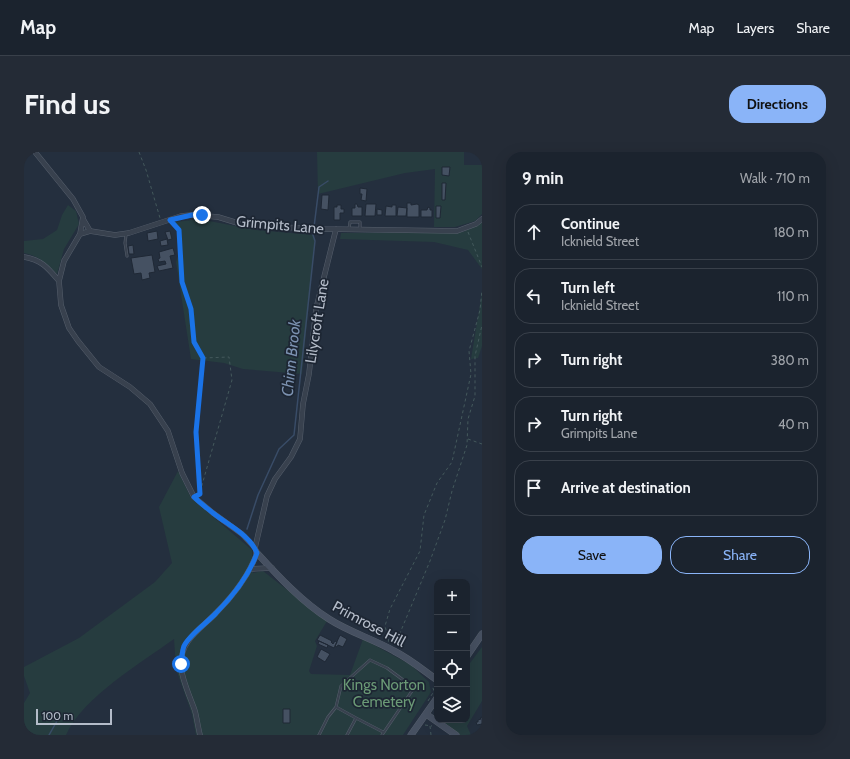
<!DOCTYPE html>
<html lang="en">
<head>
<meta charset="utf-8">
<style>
	body { margin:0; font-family:Cabin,sans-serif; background:#242b36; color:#f1f3f6 }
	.controls { position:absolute; right:12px; bottom:12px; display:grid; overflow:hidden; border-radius:8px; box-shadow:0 4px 16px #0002 }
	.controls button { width:36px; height:36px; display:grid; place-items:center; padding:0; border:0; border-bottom:1px solid #39404a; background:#1b232e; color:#f1f3f6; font:20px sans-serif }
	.scale { position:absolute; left:12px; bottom:10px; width:76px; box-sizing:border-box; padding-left:4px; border:2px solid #b4bcc9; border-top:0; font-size:11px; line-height:14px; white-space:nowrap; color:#b4bcc9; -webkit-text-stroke:3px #1d2633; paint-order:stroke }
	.stop { position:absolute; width:12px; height:12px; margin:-9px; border:3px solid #1a73e8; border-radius:50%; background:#fff }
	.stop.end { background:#1a73e8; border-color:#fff; box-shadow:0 1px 4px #0008 }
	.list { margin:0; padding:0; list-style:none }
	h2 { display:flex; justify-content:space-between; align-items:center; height:52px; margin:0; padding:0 16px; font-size:17px }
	h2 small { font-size:13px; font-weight:400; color:#a0a4aa }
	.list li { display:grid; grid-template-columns:26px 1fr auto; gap:12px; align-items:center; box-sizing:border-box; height:56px; margin:0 8px 8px; padding:0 8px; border:1px solid #39404a; border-radius:16px }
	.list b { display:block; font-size:15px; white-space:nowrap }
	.list p { margin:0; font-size:13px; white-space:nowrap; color:#a0a4aa }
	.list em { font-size:13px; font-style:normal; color:#a0a4aa }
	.actions { display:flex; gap:8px; padding:12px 16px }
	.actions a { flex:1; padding:9px 0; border:1px solid #8ab4f8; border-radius:16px; text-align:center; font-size:14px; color:#8ab4f8 }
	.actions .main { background:#8ab4f8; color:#111 }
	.icon { flex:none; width:22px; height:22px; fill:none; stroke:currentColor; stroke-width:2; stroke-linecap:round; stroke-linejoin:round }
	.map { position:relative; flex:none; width:458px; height:583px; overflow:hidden; border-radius:16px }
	header { display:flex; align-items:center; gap:24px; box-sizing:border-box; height:56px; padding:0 20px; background:#1b232e; border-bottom:1px solid #39404a }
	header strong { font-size:19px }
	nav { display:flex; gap:22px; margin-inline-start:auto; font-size:14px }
	.intro { display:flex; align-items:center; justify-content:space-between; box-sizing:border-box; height:96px; padding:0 24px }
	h1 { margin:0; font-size:28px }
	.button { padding:10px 18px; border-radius:16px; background:#8ab4f8; color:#111; font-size:14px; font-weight:700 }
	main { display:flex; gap:24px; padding:0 24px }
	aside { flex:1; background:#1b232e; border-radius:16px; box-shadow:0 4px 16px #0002 }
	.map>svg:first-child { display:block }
	.green { fill:#263c3f }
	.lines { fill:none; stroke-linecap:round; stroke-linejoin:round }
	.stream { stroke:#394c67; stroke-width:1.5 }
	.building { fill:#455162; stroke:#1f2835 }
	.lane-casing { stroke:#565f6c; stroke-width:3 }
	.street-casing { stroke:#565f6c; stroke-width:5.5 }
	.secondary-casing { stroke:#565f6c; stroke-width:7 }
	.path { stroke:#44595c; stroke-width:1; stroke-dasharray:3 3; stroke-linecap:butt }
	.lane { stroke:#38414e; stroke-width:2 }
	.street { stroke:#38414e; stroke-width:4.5 }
	.secondary { stroke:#465061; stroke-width:6 }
	.route { stroke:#1a73e8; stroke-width:5 }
	.labels { text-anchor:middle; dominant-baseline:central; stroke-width:3.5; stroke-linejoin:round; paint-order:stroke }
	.street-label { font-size:15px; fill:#b4bcc9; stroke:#1d2633 }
	.park-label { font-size:15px; fill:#6b9a76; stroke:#1d2633 }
	.water-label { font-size:16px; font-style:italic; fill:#7c92b1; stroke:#1d2633 }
</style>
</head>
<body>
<header>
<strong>Map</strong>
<nav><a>Map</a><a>Layers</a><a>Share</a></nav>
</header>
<div class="intro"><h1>Find us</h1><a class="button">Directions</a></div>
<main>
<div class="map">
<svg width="458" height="583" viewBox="0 0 458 583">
	<rect width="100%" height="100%" fill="#242f3e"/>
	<path class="green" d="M293,0H440V13H458V62L451,69L431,75H410L411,17L381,21L294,42Z
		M44,53L52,59L55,72L40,97L33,122C23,112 15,104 0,101V89L19,87L33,78L38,63Z
		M175,67L232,78L289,83L291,89L278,222L219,217L200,211L167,207L152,110L155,101L154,89L156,86L154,79L145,71Z
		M458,70V117L444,98L410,90L316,87L317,81L439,80Z
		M458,141V194L454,206L447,207Z
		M154,319L167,346L228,398L229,421L239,419L303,469L291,489L293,494L285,519L287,522L326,523L339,487L387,513L405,530L407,540L379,583H172L168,562L152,517L150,487C117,511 59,545 42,583H0V551L6,541L0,524V515L55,486L131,430L148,411L135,355Z
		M458,495V549L443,574L447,583H436L417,568H443V515Z"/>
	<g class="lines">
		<path class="stream" d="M223,377L234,343L255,297L270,283L291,89L289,83L295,35L304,29
			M21,562L33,569L25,583"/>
	</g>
	<path class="building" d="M418,15H426L425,24L418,23Z
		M418,31H422L421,48H418Z
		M336,36L343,37L342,49L337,48L338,42H336Z
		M298,43H305L304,58L297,57Z
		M383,51H387V53L393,52L395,53V65H383Z
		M331,52H333L334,55H338V64H328V56H331Z
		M342,52H352L351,64H341Z
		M313,53H317V57H320V61H316V68H310V55H313Z
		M368,53H372V64H361L362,54L368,55Z
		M412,54H417L416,66H412Z
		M374,55L383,56L382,64H373Z
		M404,55L406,56V58H408V65H397V58H403Z
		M353,57L358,58V63H353Z
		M133,79L134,87L124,89L123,81Z
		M146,79L148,87L144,88L141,80Z
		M143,87L144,93L137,94L136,89Z
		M109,93L110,102H105L104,94Z
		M149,96L151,103L146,104L149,116L135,119L133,114L142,112L141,109L135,110L134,107L136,106L135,100Z
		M128,103L131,120L125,121L126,126L118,128L117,121L110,122L107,106Z
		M296,483L308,489L307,490L309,492L311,489L313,490L310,496L293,488Z
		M316,483L323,487L319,495L314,493L313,495L311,494Z
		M295,489L304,493L303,496L294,492Z
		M297,497L306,502L301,510L293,505Z
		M259,557H266V571H259Z
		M458,565V572L453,573L452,570H454V568L457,567L456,566Z"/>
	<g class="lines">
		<defs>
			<path id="lane" d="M325,77L326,70H336V77
				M102,83L101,91L103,104
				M312,555L332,566L323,583
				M332,566L359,580
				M295,583L304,565L312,555L317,534L346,508L363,516L390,536L358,583"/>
			<path id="street" d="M11,0L49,47L59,65L56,82L40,109L35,129L37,153L45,176L54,189L75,215L106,235L126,252L144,279L158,321L170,345L189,361L218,382L231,396L233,401C225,423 209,444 192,461C177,477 157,487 157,512C156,524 167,547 171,559C173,567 174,575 176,583
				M0,1L1,0
				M59,67L66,79
				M56,82L66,79L91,83L105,81L157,64L168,63L194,65L217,72L254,75L300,77L433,79L452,72L458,67
				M0,105C18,108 24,116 35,129
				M231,396L243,344L251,327L267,305L276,287L279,252L285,222L292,157L312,77
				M227,417L248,416"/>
			<path id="secondary" d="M233,401C254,424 278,450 305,467C325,480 349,487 370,499C386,507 399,518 413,528
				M443,504L458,482
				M402,562L432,583
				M387,583L413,546"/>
		</defs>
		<use href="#lane" class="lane-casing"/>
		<use href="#street" class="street-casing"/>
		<use href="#secondary" class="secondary-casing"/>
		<path class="path" d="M115,0L122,18L136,66
			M149,71L155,78L158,130L167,157L170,189L179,206L172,280L176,342L174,343
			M444,80L458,115
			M444,287L458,292
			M176,340L208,228L205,205L179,206
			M365,490L361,474L366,457L396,399L400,363L413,331L428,310L447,222L445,199L456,158L458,138
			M369,492V490L376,481L406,409L421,368L428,339L443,293L444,267L451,244V204L458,173
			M404,549L410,539L408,533
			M401,573L408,574
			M406,574L407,583"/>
		<use href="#lane" class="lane"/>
		<use href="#street" class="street"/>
		<use href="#secondary" class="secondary"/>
	</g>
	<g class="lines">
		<path class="route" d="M157,512C158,507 158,499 160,494C165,483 184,470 192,461C209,444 225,423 233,401C226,383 204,373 189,361C183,356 176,351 170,345L176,342L172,280L179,206L170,190L167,157L158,130L155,78L146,68L168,63H178"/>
	</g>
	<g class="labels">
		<g class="street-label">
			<text transform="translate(256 73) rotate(5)">Grimpits Lane</text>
			<text transform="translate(293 169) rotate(-81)">Lilycroft Lane</text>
			<text transform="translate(345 472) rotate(28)">Primrose Hill</text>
		</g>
		<g class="park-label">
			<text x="360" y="533">Kings Norton<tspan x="360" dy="17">Cemetery</tspan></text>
		</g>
		<g class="water-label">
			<text transform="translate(267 206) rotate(-84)">Chinn Brook</text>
		</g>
	</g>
</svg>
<div class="controls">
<button>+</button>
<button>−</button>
<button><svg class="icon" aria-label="locate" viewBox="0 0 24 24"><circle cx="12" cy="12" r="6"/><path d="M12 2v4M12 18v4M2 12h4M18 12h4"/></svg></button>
<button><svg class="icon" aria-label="layers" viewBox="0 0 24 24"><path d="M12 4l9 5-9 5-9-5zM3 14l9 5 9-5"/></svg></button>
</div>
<div class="scale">100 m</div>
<div class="stop" style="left:157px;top:512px"></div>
<div class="stop end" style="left:178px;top:63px"></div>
</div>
<aside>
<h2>9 min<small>Walk · 710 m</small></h2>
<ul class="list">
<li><svg class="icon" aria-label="ahead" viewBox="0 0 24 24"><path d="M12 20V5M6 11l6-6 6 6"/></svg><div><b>Continue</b><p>Icknield Street</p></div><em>180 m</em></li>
<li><svg class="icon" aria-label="left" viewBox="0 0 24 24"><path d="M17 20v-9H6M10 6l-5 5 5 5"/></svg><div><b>Turn left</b><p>Icknield Street</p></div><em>110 m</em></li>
<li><svg class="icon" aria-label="right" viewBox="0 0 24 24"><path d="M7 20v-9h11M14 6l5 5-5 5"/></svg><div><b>Turn right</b></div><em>380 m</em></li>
<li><svg class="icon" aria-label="right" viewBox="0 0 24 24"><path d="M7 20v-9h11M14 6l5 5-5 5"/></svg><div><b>Turn right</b><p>Grimpits Lane</p></div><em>40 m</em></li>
<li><svg class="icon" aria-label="arrive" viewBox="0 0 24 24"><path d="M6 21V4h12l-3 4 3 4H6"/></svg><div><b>Arrive at destination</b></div></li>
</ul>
<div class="actions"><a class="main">Save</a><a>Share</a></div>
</aside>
</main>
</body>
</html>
